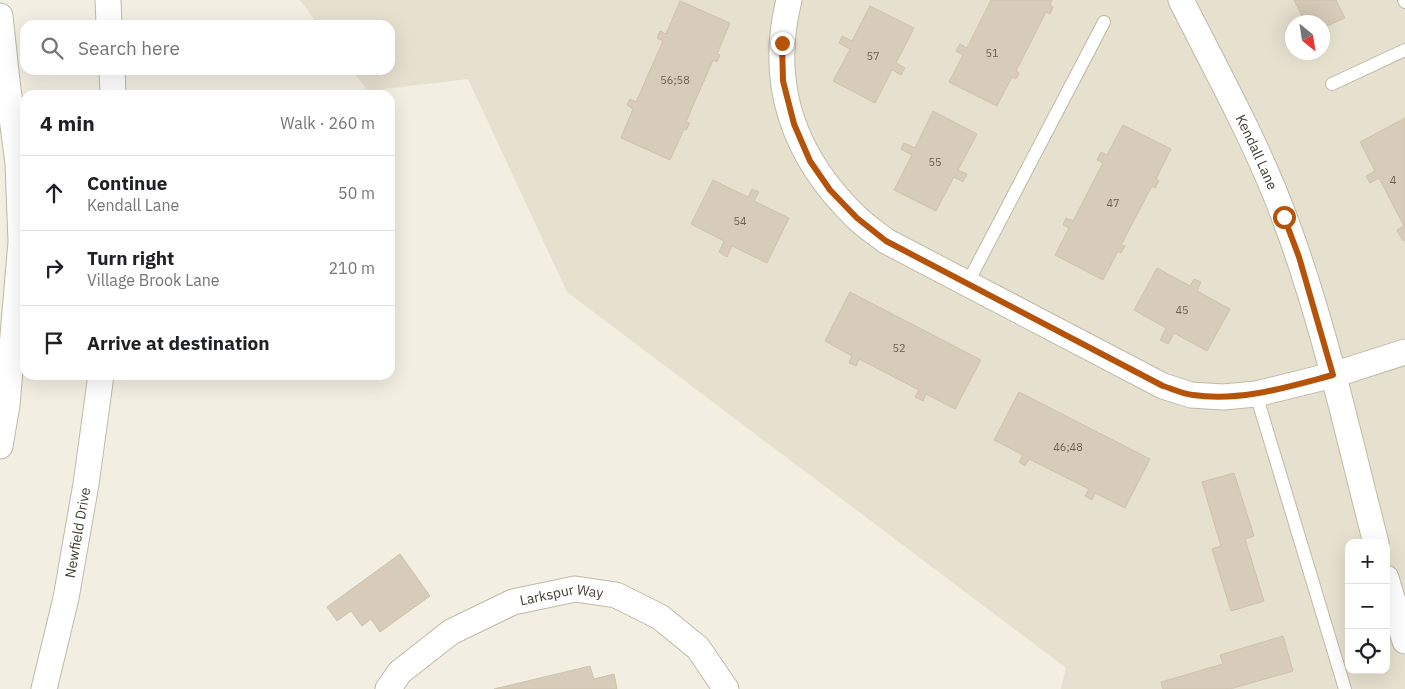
<!DOCTYPE html>
<html lang="en">
<head>
<meta charset="utf-8">
<style>
	body { margin:0; font-family:"IBM Plex Sans",sans-serif; background:#f2f2f2; color:#202124 }
	.controls { position:absolute; right:15px; bottom:15px; display:grid; overflow:hidden; border-radius:10px; box-shadow:0 5px 20px #0002 }
	.controls button { width:45px; height:45px; display:grid; place-items:center; padding:0; border:0; border-bottom:1px solid #e0e0e0; background:#fff; color:#202124; font:25px sans-serif }
	.compass { position:absolute; left:1285px; top:15px; width:45px; height:45px; border-radius:50%; background:#fff; box-shadow:0 5px 20px #0002; rotate:150deg }
	.stop { position:absolute; width:15px; height:15px; margin:-11px; border:4px solid #b45309; border-radius:50%; background:#fff }
	.stop.end { background:#b45309; border-color:#fff; box-shadow:0 1px 5px #0008 }
	.list { margin:0; padding:0; list-style:none }
	h2 { display:flex; justify-content:space-between; align-items:center; height:65px; margin:0; padding:0 20px; font-size:21px }
	h2 small { font-size:16px; font-weight:400; color:#757577 }
	.list li { display:grid; grid-template-columns:32px 1fr auto; gap:15px; align-items:center; box-sizing:border-box; height:75px; padding:0 20px; border-top:1px solid #e0e0e0 }
	.list b { display:block; font-size:19px; white-space:nowrap }
	.list p { margin:0; font-size:16px; white-space:nowrap; color:#757577 }
	.list em { font-size:16px; font-style:normal; color:#757577 }
	.icon { flex:none; width:28px; height:28px; fill:none; stroke:currentColor; stroke-width:2; stroke-linecap:round; stroke-linejoin:round }
	.map { position:relative; flex:none; width:1405px; height:689px; overflow:hidden }
	.search { position:absolute; background:#fff; box-shadow:0 5px 20px #0002; left:20px; top:20px; width:375px; height:55px; display:flex; align-items:center; gap:12px; box-sizing:border-box; padding:0 18px; border-radius:15px; color:#757577; font-size:19px }
	.panel { position:absolute; background:#fff; box-shadow:0 5px 20px #0002; left:20px; top:90px; width:375px; height:290px; border-radius:15px }
	.map>svg:first-child { display:block }
	.residential { fill:#e6e0cf; fill-rule:evenodd }
	.building { fill:#d7ccb9; stroke:#cfc2a9 }
	.lines { fill:none; stroke-linecap:round; stroke-linejoin:round }
	.lane-casing { stroke:#c0b9a6; stroke-width:14 }
	.street-casing { stroke:#c0b9a6; stroke-width:27 }
	.lane { stroke:#fff; stroke-width:12 }
	.street { stroke:#fff; stroke-width:25 }
	.route { stroke:#b45309; stroke-width:6 }
	.labels { text-anchor:middle; dominant-baseline:central; stroke-width:4; stroke-linejoin:round; paint-order:stroke }
	.number-label { font-size:11px; fill:#686154 }
	.street-label { font-size:14px; fill:#433d32; stroke:#fff }
</style>
</head>
<body>
<div class="map">
<svg width="1405" height="689" viewBox="0 0 1405 689">
	<rect width="100%" height="100%" fill="#f2eee1"/>
	<path class="residential" d="M300,0H1405V689H1061L1066,668L567,292L468,79L368,91L352,70H390V25H318ZM1292,22H1322V52H1292ZM1349,543H1386V670H1349Z"/>
	<path class="building" d="M991,0H1052L1050,5L1053,7L1050,14L1046,12L1016,71L1019,73L1016,79L1012,77L997,106L949,82L963,55L956,51L960,44L967,48Z
		M1294,0H1336L1345,18L1322,28V22H1305Z
		M680,1L730,23L717,54L720,55L717,62L713,60L686,122L690,123L686,130L684,129L670,160L621,138L633,109L627,105L630,99L636,102L663,41L657,38L660,31L666,34Z
		M870,6L914,28L896,63L905,68L901,75L892,70L875,103L833,81L850,49L839,43L842,36L852,41Z
		M933,111L977,134L958,170L967,174L963,182L954,177L936,211L894,190L912,155L901,149L904,143L915,148Z
		M1405,118V240L1403,241L1397,230L1404,226L1379,178L1370,183L1366,176L1375,171L1360,142Z
		M1123,125L1171,149L1156,179L1159,181L1155,188L1152,186L1121,245L1125,246L1121,253L1118,251L1103,280L1055,255L1069,228L1063,225L1066,218L1073,221L1103,163L1097,160L1101,152L1107,155Z
		M713,180L748,197L752,189L759,192L754,201L789,218L767,263L732,246L727,257L719,252L724,241L691,224Z
		M1157,268L1190,286L1194,279L1201,282L1197,291L1230,309L1207,351L1174,333L1168,344L1160,340L1166,328L1134,310Z
		M850,292L981,360L955,409L926,394L923,401L915,397L919,390L859,359L856,366L849,363L852,356L825,341Z
		M1019,392L1150,459L1125,508L1095,493L1092,500L1085,496L1089,489L1029,459L1025,466L1019,462L1023,455L994,440Z
		M1234,473L1254,536L1245,539L1264,601L1231,611L1212,549L1221,546L1202,482Z
		M400,554L430,596L380,632L371,619L362,626L351,611L337,621L327,607Z
		M1283,636L1293,671L1230,689H1163L1161,682L1223,664L1220,655Z
		M590,666L594,679L614,674L617,689H494Z"/>
	<g class="lines">
		<defs>
			<path id="lane" d="M1404,0L1405,2
				M1332,84L1405,50
				M967,284L1104,22
				M1256,394L1345,689"/>
			<g id="street">
				<path d="M108,0L109,25"/>
				<path d="M789,0C768,84 794,157 856,217C865,226 876,233 886,241L1163,386L1191,395L1223,397L1256,394L1333,375L1405,352"/>
				<path id="s1" d="M1181,0C1217,72 1257,143 1285,219C1324,323 1348,435 1376,543"/>
				<path d="M0,16L7,81L18,163L21,242L7,405L0,446"/>
				<path d="M112,70L113,95"/>
				<path d="M1386,578L1405,641"/>
				<path id="s2" d="M44,689L66,598L86,484L101,375"/>
				<path id="s3" d="M388,689L400,672L451,632L513,602L575,589L616,595L660,617L698,648L726,689"/>
			</g>
		</defs>
		<use href="#lane" class="lane-casing"/>
		<use href="#street" class="street-casing"/>
		<use href="#lane" class="lane"/>
		<use href="#street" class="street"/>
	</g>
	<g class="lines">
		<path class="route" d="M782,43L783,81L794,124L810,161L830,190L857,218L886,241L1163,386C1173,389 1183,394 1193,395C1241,402 1287,387 1333,375L1299,257L1284,217"/>
	</g>
	<g class="labels">
		<g class="number-label">
			<text x="992" y="53">51</text>
			<text x="873" y="56">57</text>
			<text x="675" y="80">56;58</text>
			<text x="935" y="162">55</text>
			<text x="1393" y="180">4</text>
			<text x="1113" y="203">47</text>
			<text x="740" y="221">54</text>
			<text x="1182" y="310">45</text>
			<text x="899" y="348">52</text>
			<text x="1068" y="447">46;48</text>
		</g>
		<g class="street-label">
			<text stroke="none"><textPath href="#s1" startOffset="170">Kendall Lane</textPath></text>
			<text stroke="none"><textPath href="#s2" startOffset="160">Newfield Drive</textPath></text>
			<text stroke="none"><textPath href="#s3" startOffset="204">Larkspur Way</textPath></text>
		</g>
	</g>
</svg>
<div class="controls">
<button>+</button>
<button>−</button>
<button><svg class="icon" aria-label="locate" viewBox="0 0 24 24"><circle cx="12" cy="12" r="6"/><path d="M12 2v4M12 18v4M2 12h4M18 12h4"/></svg></button>
</div>
<svg class="compass" viewBox="-18 -18 36 36"><path d="M0-13l5 13h-10z" fill="#e53935"/><path d="M0 13l5-13h-10z" fill="#757577"/></svg>
<div class="stop" style="left:1284px;top:217px"></div>
<div class="stop end" style="left:782px;top:43px"></div>
<div class="search"><svg class="icon" aria-label="search" viewBox="0 0 24 24"><circle cx="10" cy="10" r="6"/><path d="M15 15l6 6"/></svg>Search here</div>
<section class="panel">
<h2>4 min<small>Walk · 260 m</small></h2>
<ul class="list">
<li><svg class="icon" aria-label="ahead" viewBox="0 0 24 24"><path d="M12 20V5M6 11l6-6 6 6"/></svg><div><b>Continue</b><p>Kendall Lane</p></div><em>50 m</em></li>
<li><svg class="icon" aria-label="right" viewBox="0 0 24 24"><path d="M7 20v-9h11M14 6l5 5-5 5"/></svg><div><b>Turn right</b><p>Village Brook Lane</p></div><em>210 m</em></li>
<li><svg class="icon" aria-label="arrive" viewBox="0 0 24 24"><path d="M6 21V4h12l-3 4 3 4H6"/></svg><div><b>Arrive at destination</b></div></li>
</ul>
</section>
</div>
</body>
</html>
